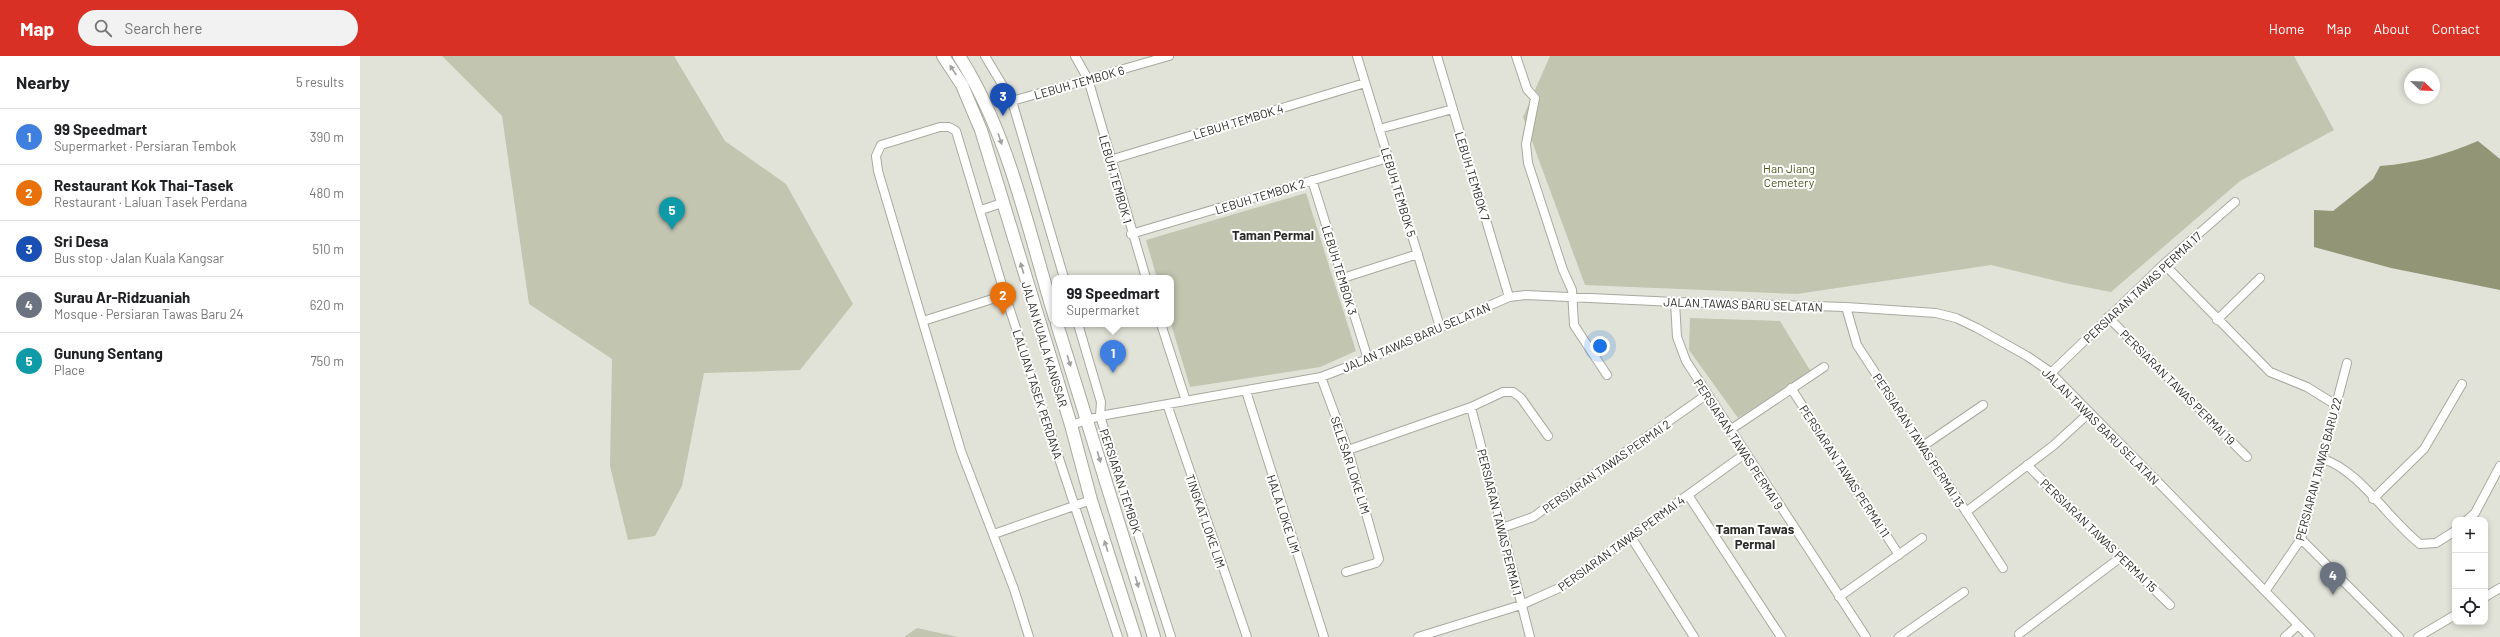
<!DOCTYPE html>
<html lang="en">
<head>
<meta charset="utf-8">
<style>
	body { margin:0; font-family:Barlow,sans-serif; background:#f2f2f2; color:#202124 }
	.controls { position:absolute; right:12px; bottom:12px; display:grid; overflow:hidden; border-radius:8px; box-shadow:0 2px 6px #0003 }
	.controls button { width:36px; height:36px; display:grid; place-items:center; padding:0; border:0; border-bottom:1px solid #e0e0e0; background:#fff; color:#202124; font:20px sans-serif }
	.compass { position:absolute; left:2044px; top:12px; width:36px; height:36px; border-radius:50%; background:#fff; box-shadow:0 2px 6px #0003; rotate:113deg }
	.you { position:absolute; left:1240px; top:290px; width:14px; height:14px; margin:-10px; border:3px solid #fff; border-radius:50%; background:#1a73e8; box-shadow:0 0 0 6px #1a73e833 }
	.badge { display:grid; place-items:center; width:26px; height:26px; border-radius:50%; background:#d93025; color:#fff; font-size:13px; font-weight:700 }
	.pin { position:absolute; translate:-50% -33px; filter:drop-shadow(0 1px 2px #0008) }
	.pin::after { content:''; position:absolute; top:21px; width:14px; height:12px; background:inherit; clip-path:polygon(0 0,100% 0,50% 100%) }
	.popup { position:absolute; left:692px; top:219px; width:122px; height:52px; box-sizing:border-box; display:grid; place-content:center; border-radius:8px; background:#fff; filter:drop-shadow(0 1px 3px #0005); font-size:13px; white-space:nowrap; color:#757577 }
	.popup b { font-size:15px; color:#202124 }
	.popup::after { content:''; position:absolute; left:50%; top:100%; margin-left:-8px; border:8px solid transparent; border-top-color:#fff }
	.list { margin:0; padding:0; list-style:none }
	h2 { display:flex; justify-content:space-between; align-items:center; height:52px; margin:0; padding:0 16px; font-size:17px }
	h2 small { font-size:13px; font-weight:400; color:#757577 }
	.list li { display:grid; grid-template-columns:26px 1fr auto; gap:12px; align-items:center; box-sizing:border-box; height:56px; padding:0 16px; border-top:1px solid #e0e0e0 }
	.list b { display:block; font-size:15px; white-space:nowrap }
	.list p { margin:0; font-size:13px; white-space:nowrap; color:#757577 }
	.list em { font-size:13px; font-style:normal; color:#757577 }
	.icon { flex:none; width:22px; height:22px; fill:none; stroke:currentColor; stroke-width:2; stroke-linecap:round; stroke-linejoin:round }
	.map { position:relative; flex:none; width:2140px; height:581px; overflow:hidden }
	header { display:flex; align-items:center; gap:24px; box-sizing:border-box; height:56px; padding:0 20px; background:#d93025; color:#fff }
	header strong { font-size:19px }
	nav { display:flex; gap:22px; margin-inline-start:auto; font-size:14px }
	.search { width:280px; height:36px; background:#f2f2f2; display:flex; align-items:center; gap:10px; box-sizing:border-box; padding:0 14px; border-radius:22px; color:#757577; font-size:15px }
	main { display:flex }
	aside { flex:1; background:#fff }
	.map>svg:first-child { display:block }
	.green { fill:#c2c5b0 }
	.water { fill:#929676 }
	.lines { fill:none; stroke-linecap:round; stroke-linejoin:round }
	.minor-casing { stroke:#a8a99f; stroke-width:10 }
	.highway-casing { stroke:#a8a99f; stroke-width:14 }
	.minor { stroke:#fff; stroke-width:8 }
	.highway { stroke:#fff; stroke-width:12 }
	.oneway { fill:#a0a09e }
	.labels { text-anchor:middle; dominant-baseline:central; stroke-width:4; stroke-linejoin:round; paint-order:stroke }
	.street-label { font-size:12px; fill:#2b2b27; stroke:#fff }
	.park-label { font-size:12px; fill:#4f541e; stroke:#fff }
	.neighbourhood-label { font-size:13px; font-weight:bold; fill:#2b2b27; stroke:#fff }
</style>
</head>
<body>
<header>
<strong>Map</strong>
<div class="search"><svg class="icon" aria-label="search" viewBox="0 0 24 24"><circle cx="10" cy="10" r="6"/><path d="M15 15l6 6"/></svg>Search here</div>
<nav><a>Home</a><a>Map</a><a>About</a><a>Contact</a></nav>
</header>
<main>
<aside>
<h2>Nearby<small>5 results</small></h2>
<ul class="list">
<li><span class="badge" style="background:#3f7fe0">1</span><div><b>99 Speedmart</b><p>Supermarket · Persiaran Tembok</p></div><em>390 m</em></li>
<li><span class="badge" style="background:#e8710a">2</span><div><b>Restaurant Kok Thai-Tasek</b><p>Restaurant · Laluan Tasek Perdana</p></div><em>480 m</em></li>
<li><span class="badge" style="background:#1a4fb4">3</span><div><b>Sri Desa</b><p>Bus stop · Jalan Kuala Kangsar</p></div><em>510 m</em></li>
<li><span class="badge" style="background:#6b7280">4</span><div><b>Surau Ar-Ridzuaniah</b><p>Mosque · Persiaran Tawas Baru 24</p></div><em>620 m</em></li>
<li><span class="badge" style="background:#0f9aa8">5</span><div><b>Gunung Sentang</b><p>Place</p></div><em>750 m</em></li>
</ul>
</aside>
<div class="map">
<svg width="2140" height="581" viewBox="0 0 2140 581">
	<rect width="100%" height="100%" fill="#e1e3d8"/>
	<path class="green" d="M82,0H314L365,85L426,128L493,248L440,314L344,317L322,430L295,480L268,484L250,410L252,303L169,248L142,60Z
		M1190,0H1934L1974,74L1880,125L1751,236L1705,227L1631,209L1437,238L1225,229L1163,61Z
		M946,137L996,295L960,311L830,331L811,268V222H797L786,184Z
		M1330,262L1420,265L1451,316L1378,362L1329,294Z
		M557,572L598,581H544Z"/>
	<path class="water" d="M2118,85L2140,103V234L2031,212L1954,191V154L1973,155L2013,123L2020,110C2057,107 2084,99 2118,85Z"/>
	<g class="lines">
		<defs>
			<path id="minor" d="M625,0L652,45L704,222
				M715,0L728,23L786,222
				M997,0L1080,271
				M1077,0L1149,241
				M1156,0L1167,33L1175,42L1166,88L1168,107L1203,214L1212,234L1214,269L1247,319
				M652,45L809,0
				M1019,73L1093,53
				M750,104L1005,27
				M952,124L1008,303
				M621,154L642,147
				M771,178L1028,102
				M1804,208L1910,316L1947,331L1976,349
				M983,222L1058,198
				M1315,246L1317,281L1326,305L1506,581
				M1486,251L1497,289L1643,512
				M1748,261L1887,401
				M1857,264L1900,222
				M563,265L645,239
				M718,268L741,346L740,360L811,581
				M801,268L826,345
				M1691,317L1804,208L1875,146
				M961,321L988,394L1019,503L1016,507L986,516
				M1431,332L1539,499
				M886,335L964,581
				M807,348L887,581
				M1111,351L1170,581
				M711,369L740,360L961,321L1008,303L1149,241L1166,239L1315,246L1486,251L1576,257L1596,262L1617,272L1667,300L1689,315L1950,581
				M1370,374L1464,311
				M1563,390L1623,349
				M988,394L1111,351L1143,336H1153L1161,342L1188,380
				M1963,403C1999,414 2029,464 2060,488L2076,487L2095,475
				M1667,409L1810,549
				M1328,439L1421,581
				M2013,443L2064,393L2102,328
				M1606,456L1694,389L1729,357
				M2107,464L2115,457L2140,410
				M1142,472L1173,461L1346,339
				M634,478L731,444
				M1271,481L1334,581
				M1941,483L2039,581
				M1906,534L1941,483L1987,307
				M1479,541L1562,482
				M2125,541L2140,532
				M1659,578L1761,501
				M669,581L654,533L601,395L518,115L516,100L521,89L580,71H589L596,75L645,239L758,581
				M1058,581L1161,549L1199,532L1386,397
				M1539,581L1604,536
				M1925,581L1938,569
				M2058,581L2095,559"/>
			<path id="highway" d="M583,0L602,29L621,74L711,369L731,444L775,581
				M599,0C649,78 668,174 695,262
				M697,268L794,581"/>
		</defs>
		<use href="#minor" class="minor-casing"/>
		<use href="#highway" class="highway-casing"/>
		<use href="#minor" class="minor"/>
		<use href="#highway" class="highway"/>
	</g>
	<defs><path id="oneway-solid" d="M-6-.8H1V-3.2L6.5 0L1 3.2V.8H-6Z"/></defs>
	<g class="oneway">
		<use href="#oneway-solid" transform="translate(593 14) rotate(-123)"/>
		<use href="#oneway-solid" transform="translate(640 83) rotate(71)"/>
		<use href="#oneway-solid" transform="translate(662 212) rotate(-107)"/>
		<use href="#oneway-solid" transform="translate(709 305) rotate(72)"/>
		<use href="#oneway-solid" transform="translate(739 401) rotate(73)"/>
		<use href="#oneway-solid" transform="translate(746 490) rotate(-108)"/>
		<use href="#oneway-solid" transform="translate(777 526) rotate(73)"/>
	</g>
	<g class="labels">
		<g class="street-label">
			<text transform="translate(719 26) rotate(-16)">LEBUH TEMBOK 6</text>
			<text transform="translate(878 65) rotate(-17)">LEBUH TEMBOK 4</text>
			<text transform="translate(1113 120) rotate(73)">LEBUH TEMBOK 7</text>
			<text transform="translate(756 123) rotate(74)">LEBUH TEMBOK 1</text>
			<text transform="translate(1039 136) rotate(73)">LEBUH TEMBOK 5</text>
			<text transform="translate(900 140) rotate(-17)">LEBUH TEMBOK 2</text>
			<text transform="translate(980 214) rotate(73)">LEBUH TEMBOK 3</text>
			<text transform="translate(1782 231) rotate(-43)">PERSIARAN TAWAS PERMAI 17</text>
			<text transform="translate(1383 248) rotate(2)">JALAN TAWAS BARU SELATAN</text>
			<text transform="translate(1056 281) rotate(-23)">JALAN TAWAS BARU SELATAN</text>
			<text transform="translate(685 288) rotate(73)">JALAN KUALA KANGSAR</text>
			<text transform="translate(1818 331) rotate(45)">PERSIARAN TAWAS PERMAI 19</text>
			<text transform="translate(678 338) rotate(72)">LALUAN TASEK PERDANA</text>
			<text transform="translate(1741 370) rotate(45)">JALAN TAWAS BARU SELATAN</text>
			<text transform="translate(1559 384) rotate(57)">PERSIARAN TAWAS PERMAI 13</text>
			<text transform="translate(1379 388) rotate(57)">PERSIARAN TAWAS PERMAI 9</text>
			<text transform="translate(991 409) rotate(72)">SELESAR LOKE LIM</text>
			<text transform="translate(1246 410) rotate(-35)">PERSIARAN TAWAS PERMAI 2</text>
			<text transform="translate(1958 413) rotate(-75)">PERSIARAN TAWAS BARU 22</text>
			<text transform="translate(1485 415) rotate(57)">PERSIARAN TAWAS PERMAI 11</text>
			<text transform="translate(761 425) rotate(72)">PERSIARAN TEMBOK</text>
			<text transform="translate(924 458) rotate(72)">HALA LOKE LIM</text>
			<text transform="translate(846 465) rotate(71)">TINGKAT LOKE LIM</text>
			<text transform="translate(1140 466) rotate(76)">PERSIARAN TAWAS PERMAI 1</text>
			<text transform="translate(1739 479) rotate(44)">PERSIARAN TAWAS PERMAI 15</text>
			<text transform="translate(1261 487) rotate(-36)">PERSIARAN TAWAS PERMAI 4</text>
		</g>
		<g class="park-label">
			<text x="1429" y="112">Han Jiang<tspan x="1429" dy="14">Cemetery</tspan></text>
		</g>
		<g class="neighbourhood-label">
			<text x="913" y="179">Taman Permai</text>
			<text x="1395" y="473">Taman Tawas<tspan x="1395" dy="15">Permai</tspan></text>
		</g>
	</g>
</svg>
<div class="controls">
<button>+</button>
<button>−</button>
<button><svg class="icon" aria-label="locate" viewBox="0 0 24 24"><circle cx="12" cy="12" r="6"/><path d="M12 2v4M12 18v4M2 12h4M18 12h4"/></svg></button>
</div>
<svg class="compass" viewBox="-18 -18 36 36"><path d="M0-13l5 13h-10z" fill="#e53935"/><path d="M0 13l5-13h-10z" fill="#757577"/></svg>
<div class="you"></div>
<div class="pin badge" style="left:753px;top:317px;background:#3f7fe0">1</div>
<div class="popup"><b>99 Speedmart</b>Supermarket</div>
<div class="pin badge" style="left:643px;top:259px;background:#e8710a">2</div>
<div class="pin badge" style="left:643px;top:60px;background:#1a4fb4">3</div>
<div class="pin badge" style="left:1973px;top:539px;background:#6b7280">4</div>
<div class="pin badge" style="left:312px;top:174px;background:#0f9aa8">5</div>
</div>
</main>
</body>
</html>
